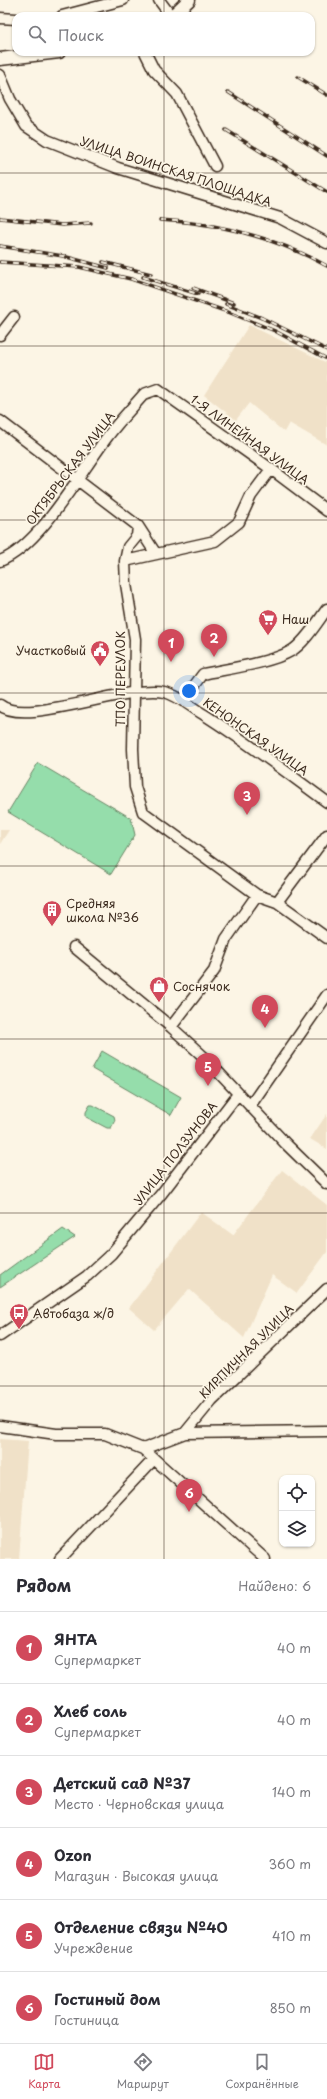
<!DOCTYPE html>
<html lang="ru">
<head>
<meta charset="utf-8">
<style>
	body { margin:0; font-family:"Playpen Sans",sans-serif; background:#f2f2f3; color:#2b2b33 }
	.controls { position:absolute; right:12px; bottom:12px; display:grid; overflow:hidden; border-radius:8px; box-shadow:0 1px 3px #0004 }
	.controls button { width:36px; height:36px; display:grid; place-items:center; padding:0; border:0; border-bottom:1px solid #e1e1e2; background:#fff; color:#2b2b33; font:20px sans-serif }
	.you { position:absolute; left:189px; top:691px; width:14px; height:14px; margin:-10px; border:3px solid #fff; border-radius:50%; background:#1a73e8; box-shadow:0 0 0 6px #1a73e833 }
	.badge { display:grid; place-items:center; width:26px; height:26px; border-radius:50%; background:#d1495b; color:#fff; font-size:13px; font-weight:700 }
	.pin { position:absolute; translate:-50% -33px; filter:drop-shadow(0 1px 2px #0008) }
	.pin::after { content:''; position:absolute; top:21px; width:14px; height:12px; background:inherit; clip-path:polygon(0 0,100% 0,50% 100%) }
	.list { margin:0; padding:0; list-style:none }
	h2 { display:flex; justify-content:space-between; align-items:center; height:52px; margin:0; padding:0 16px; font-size:17px }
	h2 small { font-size:13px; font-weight:400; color:#7c7c81 }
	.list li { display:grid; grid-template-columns:26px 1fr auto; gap:12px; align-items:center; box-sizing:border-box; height:72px; padding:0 16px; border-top:1px solid #e1e1e2 }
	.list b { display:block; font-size:15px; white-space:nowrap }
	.list p { margin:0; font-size:13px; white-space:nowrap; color:#7c7c81 }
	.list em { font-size:13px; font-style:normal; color:#7c7c81 }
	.icon { flex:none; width:22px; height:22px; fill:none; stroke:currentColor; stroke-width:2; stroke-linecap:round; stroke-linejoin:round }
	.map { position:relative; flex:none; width:327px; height:1559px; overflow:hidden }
	.search { position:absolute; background:#fff; box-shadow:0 1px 3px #0004; left:12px; right:12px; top:12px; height:44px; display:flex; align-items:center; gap:10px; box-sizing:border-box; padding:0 14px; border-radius:12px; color:#7c7c81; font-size:15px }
	.sheet { height:484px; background:#fff }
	nav { display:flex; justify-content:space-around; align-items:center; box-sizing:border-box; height:56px; border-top:1px solid #e1e1e2; background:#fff; font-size:11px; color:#7c7c81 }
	nav a { display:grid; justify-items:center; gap:2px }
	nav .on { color:#d1495b }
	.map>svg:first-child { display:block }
	.built { fill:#f0e1c8 }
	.green { fill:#95ddab; stroke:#688464 }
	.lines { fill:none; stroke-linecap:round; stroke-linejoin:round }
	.minor-casing { stroke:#3b2a1e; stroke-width:13 }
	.major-casing { stroke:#3b2a1e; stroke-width:15 }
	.minor { stroke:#fcf5e5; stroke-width:10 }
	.major { stroke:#fcf5e5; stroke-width:12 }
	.rail-casing { stroke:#3b2a1e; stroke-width:3.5 }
	.rail { stroke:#fcf5e5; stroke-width:2; stroke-dasharray:6; stroke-linecap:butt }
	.grid { fill:none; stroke:#3b2a1e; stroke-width:1; stroke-opacity:0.55 }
	.labels { text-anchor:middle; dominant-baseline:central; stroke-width:3.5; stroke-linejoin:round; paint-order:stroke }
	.street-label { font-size:12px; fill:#3b2a1e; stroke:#fcf5e5 }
	.poi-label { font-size:12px; fill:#3b2a1e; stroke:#fcf5e5; text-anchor:start }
</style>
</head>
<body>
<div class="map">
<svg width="327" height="1559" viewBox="0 0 327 1559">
	<rect width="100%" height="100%" fill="#fcf5e5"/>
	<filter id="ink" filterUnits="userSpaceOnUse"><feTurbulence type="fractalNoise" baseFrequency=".025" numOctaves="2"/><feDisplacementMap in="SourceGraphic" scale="8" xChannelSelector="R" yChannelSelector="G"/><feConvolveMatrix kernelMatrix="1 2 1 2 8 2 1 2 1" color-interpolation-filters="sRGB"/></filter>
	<g filter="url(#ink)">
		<path class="built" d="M249,325L327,363V445L289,423L284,432L249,403L236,420L204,395Z
			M0,830H9L0,844Z
			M327,1114V1149L310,1139Z
			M282,1170L327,1205V1252L297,1293L272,1275L244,1338L189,1289L154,1330L129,1308L201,1212L233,1235Z
			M0,1439L28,1441L19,1559H0Z"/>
		<path class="green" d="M38,763L131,818L135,835L111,874L8,812Z
			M102,1051L181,1097L171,1115L92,1069Z
			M90,1105H93L114,1116L115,1120L111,1128H107L86,1117V1112Z
			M63,1229L75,1237L0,1287V1275Z"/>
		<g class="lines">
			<defs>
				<path id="minor" d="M159,0L171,16
					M62,16L123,0
					M0,18L16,19
					M145,52L154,70L177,94L215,166
					M0,75L10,99L26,126L47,140L118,168L280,218L327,243
					M0,335L14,317
					M0,421L138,526L156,554
					M271,469L251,496L239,522L215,541L125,561L126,584L135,639L133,749L135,787L143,812L257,895L277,902L327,938
					M0,561C41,545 81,471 108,436C119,421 132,408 144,394L158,389L271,469L327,511
					M125,561L128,547L137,536L138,526
					M183,701L203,674C226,669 271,663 291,651C304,644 318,621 327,609
					M0,705C25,727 127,684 164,692C178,695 191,707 203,714C246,741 286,772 327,802
					M277,902L327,835
					M74,947L171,1027L204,1057L286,1144L327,1184
					M171,1027L214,971L226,939L257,895
					M250,1106L327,995
					M0,1336L87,1276L111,1254L162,1193L238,1094
					M0,1426L56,1434H105L143,1449L265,1559
					M185,1433L212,1400L327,1289
					M143,1449L185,1433L327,1431
					M60,1559L154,1459"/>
				<path id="major" d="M172,16L189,0
					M0,59L59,52"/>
			</defs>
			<use href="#minor" class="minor-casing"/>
			<use href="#major" class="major-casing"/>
			<use href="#minor" class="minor"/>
			<use href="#major" class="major"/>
			<defs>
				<path id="rail" d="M298,77L327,95
					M228,92L327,156
					M226,130L327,192
					M0,218L62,225L91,223
					M160,220C219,223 275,237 327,266
					M0,246L63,256L108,268
					M0,262L79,267L131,279L228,312L275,331L327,359
					M103,262L151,274
					M143,277L198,294
					M193,288L234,303
					M226,304L262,318L327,350"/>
			</defs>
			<use href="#rail" class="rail-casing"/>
			<use href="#rail" class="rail"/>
		</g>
	</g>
	<path class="grid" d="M164,0V16M164,52V1559M0,173H327M0,346H327M0,520H327M0,693H327M0,866H327M0,1039H327M0,1213H327M0,1386H327"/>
	<defs>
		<symbol id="supermarket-pin" viewBox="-11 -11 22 30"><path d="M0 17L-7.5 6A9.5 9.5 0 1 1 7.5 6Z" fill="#d1495b" stroke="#fcf5e5"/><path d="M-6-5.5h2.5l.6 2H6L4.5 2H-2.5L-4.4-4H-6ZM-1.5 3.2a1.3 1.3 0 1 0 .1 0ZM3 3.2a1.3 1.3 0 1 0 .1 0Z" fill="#fff"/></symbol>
		<symbol id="civic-pin" viewBox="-11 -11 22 30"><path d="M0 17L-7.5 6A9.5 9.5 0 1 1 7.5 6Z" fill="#d1495b" stroke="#fcf5e5"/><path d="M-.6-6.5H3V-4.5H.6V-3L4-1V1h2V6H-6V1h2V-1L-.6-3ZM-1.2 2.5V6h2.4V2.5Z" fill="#fff"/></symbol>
		<symbol id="building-pin" viewBox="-11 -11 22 30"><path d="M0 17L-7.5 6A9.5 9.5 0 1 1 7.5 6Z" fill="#d1495b" stroke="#fcf5e5"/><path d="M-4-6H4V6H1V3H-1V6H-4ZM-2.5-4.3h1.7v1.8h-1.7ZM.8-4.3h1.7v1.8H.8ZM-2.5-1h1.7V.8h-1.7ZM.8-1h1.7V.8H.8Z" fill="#fff"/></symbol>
		<symbol id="shop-pin" viewBox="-11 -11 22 30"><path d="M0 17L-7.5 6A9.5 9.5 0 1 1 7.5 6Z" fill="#d1495b" stroke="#fcf5e5"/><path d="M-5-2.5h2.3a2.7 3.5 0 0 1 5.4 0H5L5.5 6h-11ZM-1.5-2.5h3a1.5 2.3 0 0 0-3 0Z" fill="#fff"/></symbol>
		<symbol id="bus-pin" viewBox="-11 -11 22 30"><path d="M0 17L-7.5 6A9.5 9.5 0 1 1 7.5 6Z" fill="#d1495b" stroke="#fcf5e5"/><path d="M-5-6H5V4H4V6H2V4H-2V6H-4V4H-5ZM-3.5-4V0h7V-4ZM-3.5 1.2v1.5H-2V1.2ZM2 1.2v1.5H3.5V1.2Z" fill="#fff"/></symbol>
	</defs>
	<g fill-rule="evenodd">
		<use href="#supermarket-pin" x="257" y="608" width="22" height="30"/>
		<use href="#civic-pin" x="89" y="639" width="22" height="30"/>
		<use href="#building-pin" x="41" y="899" width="22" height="30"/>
		<use href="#shop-pin" x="148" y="975" width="22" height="30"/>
		<use href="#bus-pin" x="8" y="1302" width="22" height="30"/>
	</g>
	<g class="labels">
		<g class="street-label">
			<text transform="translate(176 171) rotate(18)">УЛИЦА ВОИНСКАЯ ПЛОЩАДКА</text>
			<text transform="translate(250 439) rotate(36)">1-Я ЛИНЕЙНАЯ УЛИЦА</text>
			<text transform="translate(70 468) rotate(-53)">ОКТЯБРЬСКАЯ УЛИЦА</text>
			<text transform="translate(120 679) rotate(-90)">ТПО ПЕРЕУЛОК</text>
			<text transform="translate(256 736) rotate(35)">КЕНОНСКАЯ УЛИЦА</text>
			<text transform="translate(175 1153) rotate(-52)">УЛИЦА ПОЛЗУНОВА</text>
			<text transform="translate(246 1351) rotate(-45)">КИРПИЧНАЯ УЛИЦА</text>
		</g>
		<g class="poi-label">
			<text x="282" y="619">Наш</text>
			<text x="86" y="650" text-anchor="end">Участковый</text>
			<text x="66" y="903">Средняя<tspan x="66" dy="14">школа №36</tspan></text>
			<text x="173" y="986">Соснячок</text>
			<text x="33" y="1313">Автобаза ж/д</text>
		</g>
	</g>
</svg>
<div class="controls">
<button><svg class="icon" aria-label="locate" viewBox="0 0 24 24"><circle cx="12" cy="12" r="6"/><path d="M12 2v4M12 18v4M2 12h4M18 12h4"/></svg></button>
<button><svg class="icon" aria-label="layers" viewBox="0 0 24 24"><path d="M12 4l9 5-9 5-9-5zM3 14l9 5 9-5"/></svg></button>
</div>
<div class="you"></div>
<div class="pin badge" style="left:171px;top:662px">1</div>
<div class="pin badge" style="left:214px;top:657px">2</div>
<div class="pin badge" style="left:247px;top:815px">3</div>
<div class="pin badge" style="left:265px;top:1028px">4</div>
<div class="pin badge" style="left:208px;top:1086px">5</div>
<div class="pin badge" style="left:189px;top:1512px">6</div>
<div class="search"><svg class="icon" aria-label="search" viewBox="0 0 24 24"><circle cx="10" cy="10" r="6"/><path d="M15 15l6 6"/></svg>Поиск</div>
</div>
<section class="sheet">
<h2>Рядом<small>Найдено: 6</small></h2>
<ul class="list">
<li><span class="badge">1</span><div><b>ЯНТА</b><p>Супермаркет</p></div><em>40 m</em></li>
<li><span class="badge">2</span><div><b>Хлеб соль</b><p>Супермаркет</p></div><em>40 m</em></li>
<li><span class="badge">3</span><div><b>Детский сад №37</b><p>Место · Черновская улица</p></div><em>140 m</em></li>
<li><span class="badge">4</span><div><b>Ozon</b><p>Магазин · Высокая улица</p></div><em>360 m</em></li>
<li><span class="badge">5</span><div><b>Отделение связи №40</b><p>Учреждение</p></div><em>410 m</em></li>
<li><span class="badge">6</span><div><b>Гостиный дом</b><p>Гостиница</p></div><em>850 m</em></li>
</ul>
</section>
<nav>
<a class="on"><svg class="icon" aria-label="map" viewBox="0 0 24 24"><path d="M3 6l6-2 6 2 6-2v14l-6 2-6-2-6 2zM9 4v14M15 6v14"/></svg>Карта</a>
<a><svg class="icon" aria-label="directions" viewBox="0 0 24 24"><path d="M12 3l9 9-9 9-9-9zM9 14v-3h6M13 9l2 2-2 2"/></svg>Маршрут</a>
<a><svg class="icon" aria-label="saved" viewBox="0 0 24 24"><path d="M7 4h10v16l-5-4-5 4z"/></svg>Сохранённые</a>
</nav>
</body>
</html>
